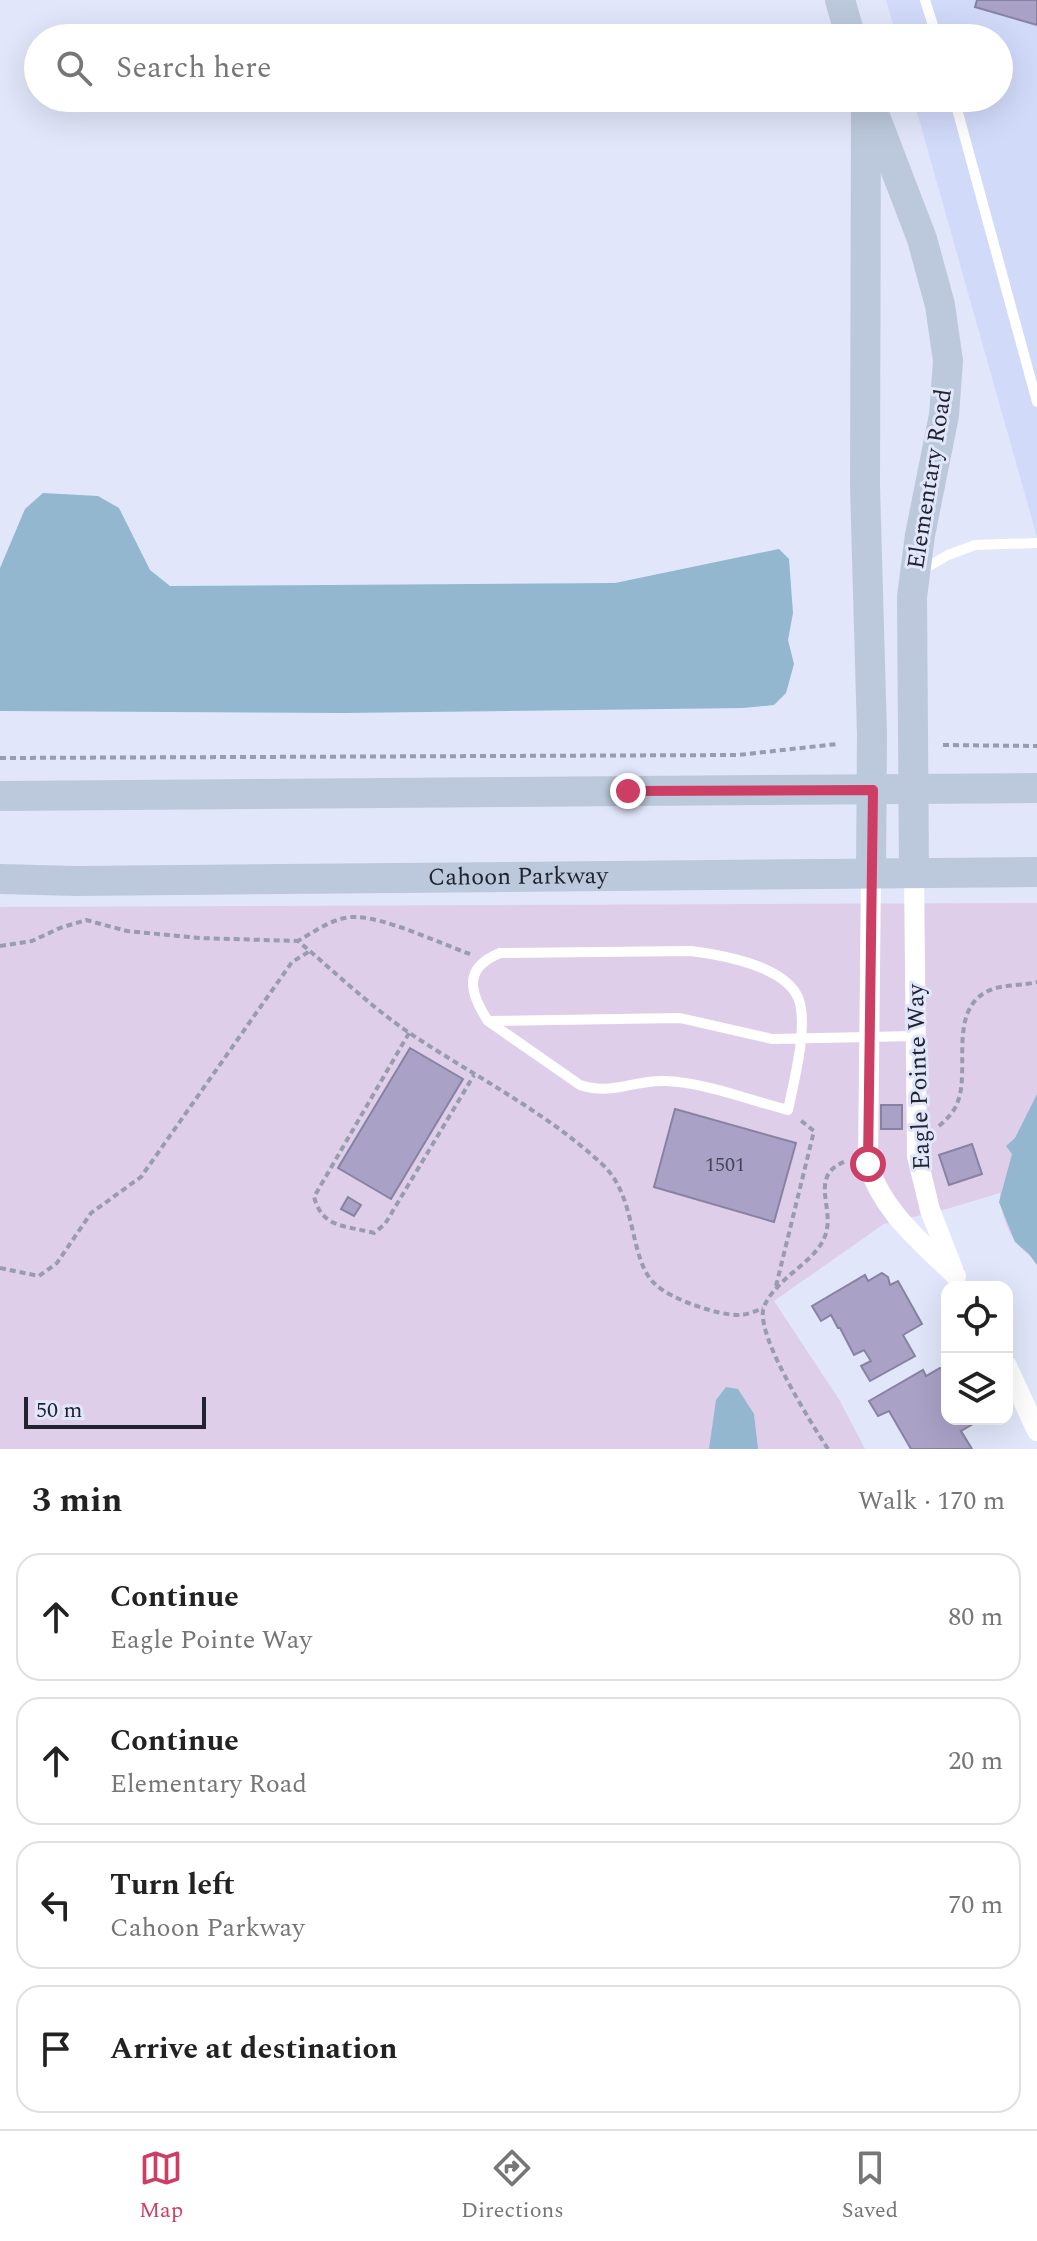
<!DOCTYPE html>
<html lang="en">
<head>
<meta charset="utf-8">
<style>
	body { margin:0; font-family:Spectral,serif; background:#f2f2f2; color:#222 }
	.controls { position:absolute; right:24px; bottom:24px; display:grid; overflow:hidden; border-radius:16px; box-shadow:0 8px 32px #0002 }
	.controls button { width:72px; height:72px; display:grid; place-items:center; padding:0; border:0; border-bottom:2px solid #e0e0e0; background:#fff; color:#222; font:40px sans-serif }
	.scale { position:absolute; left:24px; bottom:20px; width:182px; box-sizing:border-box; padding-left:8px; border:4px solid #212430; border-top:0; font-size:22px; line-height:28px; white-space:nowrap; color:#212430; -webkit-text-stroke:6px #e1e6fa; paint-order:stroke }
	.stop { position:absolute; width:24px; height:24px; margin:-18px; border:6px solid #cd3e64; border-radius:50%; background:#fff }
	.stop.end { background:#cd3e64; border-color:#fff; box-shadow:0 2px 8px #0008 }
	.list { margin:0; padding:0; list-style:none }
	h2 { display:flex; justify-content:space-between; align-items:center; height:104px; margin:0; padding:0 32px; font-size:34px }
	h2 small { font-size:26px; font-weight:400; color:#767676 }
	.list li { display:grid; grid-template-columns:52px 1fr auto; gap:24px; align-items:center; box-sizing:border-box; height:128px; margin:0 16px 16px; padding:0 16px; border:2px solid #e0e0e0; border-radius:24px }
	.list b { display:block; font-size:30px; white-space:nowrap }
	.list p { margin:0; font-size:26px; white-space:nowrap; color:#767676 }
	.list em { font-size:26px; font-style:normal; color:#767676 }
	.icon { flex:none; width:44px; height:44px; fill:none; stroke:currentColor; stroke-width:2; stroke-linecap:round; stroke-linejoin:round }
	.map { position:relative; flex:none; width:1037px; height:1449px; overflow:hidden }
	.search { position:absolute; background:#fff; box-shadow:0 8px 32px #0002; left:24px; right:24px; top:24px; height:88px; display:flex; align-items:center; gap:20px; box-sizing:border-box; padding:0 28px; border-radius:44px; color:#767676; font-size:30px }
	.sheet { height:680px; background:#fff }
	nav { display:flex; justify-content:space-around; align-items:center; box-sizing:border-box; height:112px; border-top:2px solid #e0e0e0; background:#fff; font-size:22px; color:#767676 }
	nav a { display:grid; justify-items:center; gap:4px }
	nav .on { color:#cd3e64 }
	.map>svg:first-child { display:block }
	.built { fill:#d2dafa }
	.green { fill:#dfcee9 }
	.water { fill:#93b7ce }
	.building { fill:#a9a2c6; stroke:#8882a2; stroke-width:2 }
	.lines { fill:none; stroke-linecap:round; stroke-linejoin:round }
	.path { stroke:#989cad; stroke-width:4; stroke-dasharray:6 4; stroke-linecap:butt }
	.lane { stroke:#fff; stroke-width:10 }
	.street { stroke:#fff; stroke-width:20 }
	.secondary { stroke:#bcc9dc; stroke-width:30 }
	.route { stroke:#cd3e64; stroke-width:10 }
	.labels { text-anchor:middle; dominant-baseline:central; stroke-width:6; stroke-linejoin:round; paint-order:stroke }
	.number-label { font-size:20px; fill:#434456 }
	.street-label { font-size:24px; fill:#212430; stroke:#e1e6fa }
</style>
</head>
<body>
<div class="map">
<svg width="1037" height="1449" viewBox="0 0 1037 1449">
	<rect width="100%" height="100%" fill="#e1e6fa"/>
	<path class="built" d="M886,0H1037V537L913,98H999V38H897Z"/>
	<path class="green" d="M1037,903V1265C1031,1255 1021,1250 1015,1241C1006,1229 999,1206 1000,1193L950,1208L884,1224L774,1301L840,1401L865,1449H0V907Z"/>
	<path class="water" d="M43,493L98,496L119,508L150,570L170,586L615,583L779,549L789,559L793,613L788,640L794,664L786,693L774,705L743,708L343,713L0,711V568L25,509Z
		M1037,1094V1265L1029,1254L1015,1242L999,1202L1012,1154L1006,1146L1015,1138Z
		M726,1387L738,1389L754,1414L758,1449H709L716,1400Z"/>
	<path class="building" d="M977,0H1037V25L975,7Z
		M410,1048L463,1079L391,1199L338,1168Z
		M881,1105H902V1129H881Z
		M675,1109L796,1143L774,1222L654,1187Z
		M972,1144L982,1174L949,1185L939,1155Z
		M348,1197L361,1205L354,1216L341,1209Z
		M882,1273L888,1277L890,1285L898,1281L922,1324L903,1335L915,1356L870,1381L861,1366L871,1361L864,1350L854,1355L840,1328H838L831,1315L821,1321L812,1306L865,1275L868,1281Z
		M940,1368L947,1374V1419L980,1420L961,1431L972,1449H911L889,1411L878,1416L869,1401L923,1370L926,1376Z"/>
	<g class="lines">
		<path class="path" d="M943,745L1037,746
			M0,758L738,755L837,744
			M0,946L32,941L60,928L86,920L127,931L199,938L298,941
			M470,954C439,943 387,918 356,917C336,916 315,931 298,941C335,972 371,1007 411,1034C474,1076 546,1112 602,1164C638,1197 628,1259 655,1284C670,1299 719,1316 740,1315C747,1315 756,1311 763,1308
			M409,1033L314,1197C323,1229 345,1225 374,1233L385,1224L474,1075
			M939,1126C947,1119 955,1111 958,1101C970,1069 948,1010 988,991C1002,984 1022,986 1037,982
			M0,1268L39,1276L57,1263L91,1213L141,1177L292,962L310,951
			M776,1286L814,1131L799,1119
			M828,1449C811,1423 759,1340 763,1311C764,1304 770,1295 775,1290C789,1272 817,1258 825,1236C836,1208 807,1176 846,1161"/>
		<path class="lane" d="M925,0L937,38
			M954,98L1037,402
			M919,572L948,555L975,545L1037,543
			M488,1021C469,992 463,968 500,953L691,951C722,955 787,966 799,1000C808,1028 794,1081 788,1110C749,1100 707,1083 666,1081C635,1079 613,1096 580,1085L488,1021L680,1018L772,1039L915,1036"/>
		<path class="street" d="M914,872L917,1156L930,1210L953,1269
			M871,873L868,1164C882,1211 921,1242 956,1276
			M1007,1366L1037,1431"/>
		<g class="secondary">
			<path d="M840,0L851,38"/>
			<path d="M868,98L922,239L940,305L948,361L944,415L920,535L912,597L914,872"/>
			<path d="M866,112L865,486L872,734L871,873"/>
			<path d="M0,796L1037,788"/>
			<path id="s1" d="M0,879L76,881L1037,872"/>
		</g>
	</g>
	<g class="lines">
		<path class="route" d="M628,791L873,790L868,1164"/>
	</g>
	<g class="labels">
		<g class="number-label">
			<text x="725" y="1165">1501</text>
		</g>
		<g class="street-label">
			<text transform="translate(930 479) rotate(-81)">Elementary Road</text>
			<text stroke="none"><textPath href="#s1" startOffset="518">Cahoon Parkway</textPath></text>
			<text transform="translate(919 1077) rotate(-92)">Eagle Pointe Way</text>
		</g>
	</g>
</svg>
<div class="controls">
<button><svg class="icon" aria-label="locate" viewBox="0 0 24 24"><circle cx="12" cy="12" r="6"/><path d="M12 2v4M12 18v4M2 12h4M18 12h4"/></svg></button>
<button><svg class="icon" aria-label="layers" viewBox="0 0 24 24"><path d="M12 4l9 5-9 5-9-5zM3 14l9 5 9-5"/></svg></button>
</div>
<div class="scale">50 m</div>
<div class="stop" style="left:868px;top:1164px"></div>
<div class="stop end" style="left:628px;top:791px"></div>
<div class="search"><svg class="icon" aria-label="search" viewBox="0 0 24 24"><circle cx="10" cy="10" r="6"/><path d="M15 15l6 6"/></svg>Search here</div>
</div>
<section class="sheet">
<h2>3 min<small>Walk · 170 m</small></h2>
<ul class="list">
<li><svg class="icon" aria-label="ahead" viewBox="0 0 24 24"><path d="M12 20V5M6 11l6-6 6 6"/></svg><div><b>Continue</b><p>Eagle Pointe Way</p></div><em>80 m</em></li>
<li><svg class="icon" aria-label="ahead" viewBox="0 0 24 24"><path d="M12 20V5M6 11l6-6 6 6"/></svg><div><b>Continue</b><p>Elementary Road</p></div><em>20 m</em></li>
<li><svg class="icon" aria-label="left" viewBox="0 0 24 24"><path d="M17 20v-9H6M10 6l-5 5 5 5"/></svg><div><b>Turn left</b><p>Cahoon Parkway</p></div><em>70 m</em></li>
<li><svg class="icon" aria-label="arrive" viewBox="0 0 24 24"><path d="M6 21V4h12l-3 4 3 4H6"/></svg><div><b>Arrive at destination</b></div></li>
</ul>
</section>
<nav>
<a class="on"><svg class="icon" aria-label="map" viewBox="0 0 24 24"><path d="M3 6l6-2 6 2 6-2v14l-6 2-6-2-6 2zM9 4v14M15 6v14"/></svg>Map</a>
<a><svg class="icon" aria-label="directions" viewBox="0 0 24 24"><path d="M12 3l9 9-9 9-9-9zM9 14v-3h6M13 9l2 2-2 2"/></svg>Directions</a>
<a><svg class="icon" aria-label="saved" viewBox="0 0 24 24"><path d="M7 4h10v16l-5-4-5 4z"/></svg>Saved</a>
</nav>
</body>
</html>
